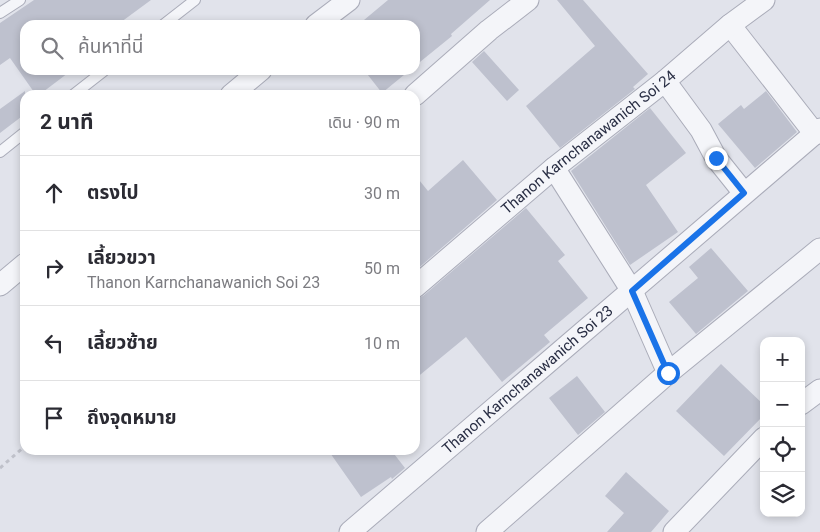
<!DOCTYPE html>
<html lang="th">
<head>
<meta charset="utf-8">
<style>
	body { margin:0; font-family:Roboto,"Noto Sans Thai",sans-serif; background:#f7f7f7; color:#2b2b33 }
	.controls { position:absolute; right:15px; bottom:15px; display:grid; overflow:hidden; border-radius:10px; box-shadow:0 2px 8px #0003 }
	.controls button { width:45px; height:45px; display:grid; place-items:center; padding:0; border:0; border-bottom:1px solid #e1e1e2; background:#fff; color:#2b2b33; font:25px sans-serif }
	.stop { position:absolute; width:15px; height:15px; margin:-11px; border:4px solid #1a73e8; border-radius:50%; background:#fff }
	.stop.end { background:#1a73e8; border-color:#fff; box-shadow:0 1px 5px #0008 }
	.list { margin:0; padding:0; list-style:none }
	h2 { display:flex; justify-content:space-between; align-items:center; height:65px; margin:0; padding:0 20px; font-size:21px }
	h2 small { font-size:16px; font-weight:400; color:#7c7c81 }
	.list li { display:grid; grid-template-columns:32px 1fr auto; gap:15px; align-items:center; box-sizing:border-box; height:75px; padding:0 20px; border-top:1px solid #e1e1e2 }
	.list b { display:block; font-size:19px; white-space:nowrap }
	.list p { margin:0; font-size:16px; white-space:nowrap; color:#7c7c81 }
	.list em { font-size:16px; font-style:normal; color:#7c7c81 }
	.icon { flex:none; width:28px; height:28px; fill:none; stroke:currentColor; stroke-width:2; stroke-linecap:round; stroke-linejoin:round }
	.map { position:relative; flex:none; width:820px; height:532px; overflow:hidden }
	.search { position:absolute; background:#fff; box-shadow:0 2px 8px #0003; left:20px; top:20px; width:400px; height:55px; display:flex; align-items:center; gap:12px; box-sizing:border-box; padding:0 18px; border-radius:15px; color:#7c7c81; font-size:19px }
	.panel { position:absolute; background:#fff; box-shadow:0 2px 8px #0003; left:20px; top:90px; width:400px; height:365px; border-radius:15px }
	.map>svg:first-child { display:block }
	.building { fill:#bec1ce }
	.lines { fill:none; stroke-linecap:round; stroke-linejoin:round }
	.service-casing { stroke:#aaacb9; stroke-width:12 }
	.minor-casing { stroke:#aaacb9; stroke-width:23 }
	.path { stroke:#bfc1ca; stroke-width:3; stroke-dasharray:4 4; stroke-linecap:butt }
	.service { stroke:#f4f5f9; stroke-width:10 }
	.minor { stroke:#f4f5f9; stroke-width:21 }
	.route { stroke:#1a73e8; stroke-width:6 }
	.labels { text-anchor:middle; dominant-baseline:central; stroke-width:4; stroke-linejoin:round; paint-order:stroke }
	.street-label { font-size:15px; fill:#282d43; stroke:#f1f2f8 }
</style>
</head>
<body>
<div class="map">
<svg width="820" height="532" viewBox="0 0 820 532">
	<rect width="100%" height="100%" fill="#e1e3eb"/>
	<path class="building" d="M34,0H151L117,25H25V70H72L39,95H36L10,58L0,65V23Z
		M388,0H490L451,34L452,36L415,66V25H358Z
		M557,0H583L648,74L633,87L635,89L560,148L526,106L595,46Z
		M484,51L519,90L507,101L472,62Z
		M364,70H410L382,93Z
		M25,91V114L0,133V109Z
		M766,91L797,132L755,168L718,124L741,105L744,109Z
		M650,108L686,153L646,185L678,232L630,265L571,171Z
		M463,160L497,200L415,271V175L428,191Z
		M526,208L565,255L558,261L588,298L544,335L550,342L502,382L466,337L415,379V299L423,296Z
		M711,248L748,291L696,334L669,302L698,278L689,267Z
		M721,364L764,405V415L724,456L676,411Z
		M577,376L605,412L578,435L549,398Z
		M328,450H391L405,468L392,479L391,477L361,497Z
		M626,472L669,511L651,532H607L624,513L605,496Z"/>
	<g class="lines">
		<defs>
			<path id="service" d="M0,13L20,0
				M163,25L195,0
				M73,95L105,70
				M0,152L25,132"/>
			<g id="minor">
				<path d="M316,25L349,0"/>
				<path d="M730,25L815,134"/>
				<path d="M665,81L701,130L716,158L744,193"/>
				<path d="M231,95L261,70"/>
				<path d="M415,95L489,30L528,0"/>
				<path d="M0,285L25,264"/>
				<path id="s1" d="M415,287L554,168L665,81L730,25L764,0"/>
				<path d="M668,373L820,249"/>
				<path d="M801,404L820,390"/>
				<path id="s2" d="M350,532L820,129"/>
				<path d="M487,532L668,373L632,291L554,168"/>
				<path d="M674,532L764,438"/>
			</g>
		</defs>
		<use href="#service" class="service-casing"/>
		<use href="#minor" class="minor-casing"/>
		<path class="path" d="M0,468L25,446"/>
		<use href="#service" class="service"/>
		<use href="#minor" class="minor"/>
	</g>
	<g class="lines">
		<path class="route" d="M668,373L632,291L744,193L716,158"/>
	</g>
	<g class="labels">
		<g class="street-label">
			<text stroke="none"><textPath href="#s1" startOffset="226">Thanon Karnchanawanich Soi 24</textPath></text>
			<text stroke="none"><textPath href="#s2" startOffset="234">Thanon Karnchanawanich Soi 23</textPath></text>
		</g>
	</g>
</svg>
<div class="controls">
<button>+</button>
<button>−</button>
<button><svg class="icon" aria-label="locate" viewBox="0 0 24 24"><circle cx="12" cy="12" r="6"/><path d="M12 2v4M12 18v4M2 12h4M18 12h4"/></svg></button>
<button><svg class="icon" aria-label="layers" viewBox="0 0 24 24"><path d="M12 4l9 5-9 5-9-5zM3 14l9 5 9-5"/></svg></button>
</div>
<div class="stop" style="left:668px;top:373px"></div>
<div class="stop end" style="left:716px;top:158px"></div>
<div class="search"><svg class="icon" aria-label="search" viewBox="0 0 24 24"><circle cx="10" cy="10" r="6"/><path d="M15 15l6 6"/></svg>ค้นหาที่นี่</div>
<section class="panel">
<h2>2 นาที<small>เดิน · 90 m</small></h2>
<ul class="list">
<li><svg class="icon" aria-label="ahead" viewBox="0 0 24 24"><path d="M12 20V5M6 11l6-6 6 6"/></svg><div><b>ตรงไป</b></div><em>30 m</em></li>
<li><svg class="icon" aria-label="right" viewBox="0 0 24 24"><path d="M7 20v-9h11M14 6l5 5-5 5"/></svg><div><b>เลี้ยวขวา</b><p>Thanon Karnchanawanich Soi 23</p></div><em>50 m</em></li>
<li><svg class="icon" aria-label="left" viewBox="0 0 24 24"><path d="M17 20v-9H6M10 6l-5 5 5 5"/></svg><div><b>เลี้ยวซ้าย</b></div><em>10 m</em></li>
<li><svg class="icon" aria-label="arrive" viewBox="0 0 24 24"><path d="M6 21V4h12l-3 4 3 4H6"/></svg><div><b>ถึงจุดหมาย</b></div></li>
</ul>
</section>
</div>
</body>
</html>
